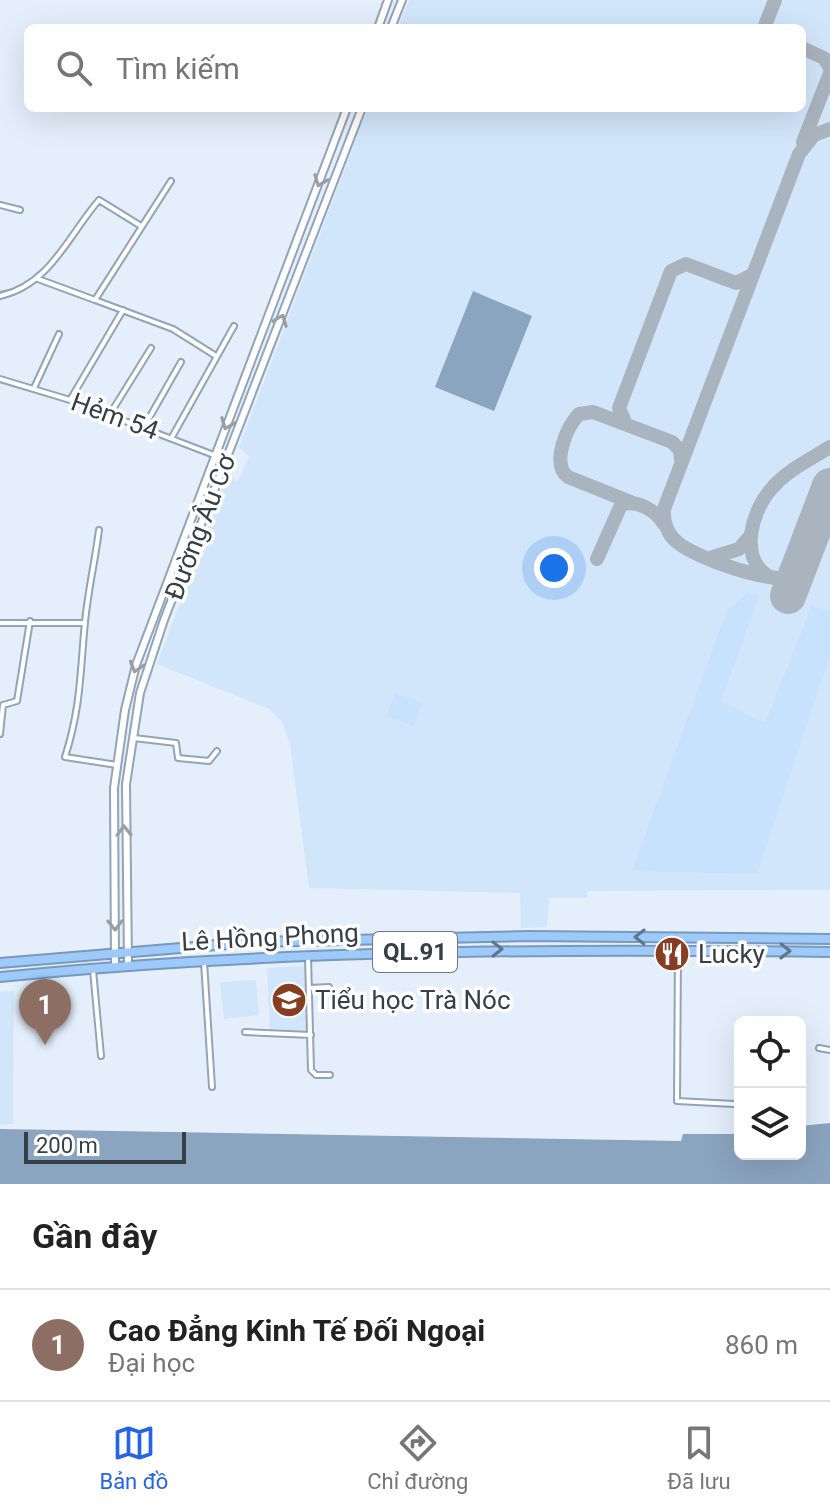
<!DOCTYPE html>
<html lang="vi">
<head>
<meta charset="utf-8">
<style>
	body { margin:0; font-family:Roboto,sans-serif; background:#f6f6f6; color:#222 }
	.controls { position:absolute; right:24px; bottom:24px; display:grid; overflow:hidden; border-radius:12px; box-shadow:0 8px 32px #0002 }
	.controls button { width:72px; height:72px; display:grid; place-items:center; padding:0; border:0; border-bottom:2px solid #e0e0e0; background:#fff; color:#222; font:40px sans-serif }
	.scale { position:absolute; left:24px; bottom:20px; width:162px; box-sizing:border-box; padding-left:8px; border:4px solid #363e46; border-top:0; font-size:22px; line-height:28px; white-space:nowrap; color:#363e46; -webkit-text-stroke:6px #fff; paint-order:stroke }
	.you { position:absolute; left:554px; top:568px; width:28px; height:28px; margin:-20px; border:6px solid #fff; border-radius:50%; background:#1a73e8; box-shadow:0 0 0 12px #1a73e833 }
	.badge { display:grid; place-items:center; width:52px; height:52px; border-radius:50%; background:#2563eb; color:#fff; font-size:26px; font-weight:700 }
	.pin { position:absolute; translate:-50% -66px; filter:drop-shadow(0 2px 4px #0008) }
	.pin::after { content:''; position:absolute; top:42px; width:28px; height:24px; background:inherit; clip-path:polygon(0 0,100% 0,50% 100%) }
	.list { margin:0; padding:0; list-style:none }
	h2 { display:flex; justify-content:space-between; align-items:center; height:104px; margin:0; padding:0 32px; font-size:34px }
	h2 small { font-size:26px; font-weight:400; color:#767676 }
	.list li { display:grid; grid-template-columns:52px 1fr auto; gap:24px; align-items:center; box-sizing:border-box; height:112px; padding:0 32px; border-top:2px solid #e0e0e0 }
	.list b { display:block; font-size:30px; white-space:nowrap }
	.list p { margin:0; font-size:26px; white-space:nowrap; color:#767676 }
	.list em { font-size:26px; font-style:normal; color:#767676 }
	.icon { flex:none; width:44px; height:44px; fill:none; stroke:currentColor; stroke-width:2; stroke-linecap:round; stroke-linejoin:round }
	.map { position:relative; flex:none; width:830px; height:1184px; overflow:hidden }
	.search { position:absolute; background:#fff; box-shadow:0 8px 32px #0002; left:24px; right:24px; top:24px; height:88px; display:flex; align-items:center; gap:20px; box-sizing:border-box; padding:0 28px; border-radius:12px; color:#767676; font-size:30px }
	.sheet { height:216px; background:#fff }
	nav { display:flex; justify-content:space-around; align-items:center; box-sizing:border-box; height:112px; border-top:2px solid #e0e0e0; background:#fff; font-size:22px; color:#767676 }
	nav a { display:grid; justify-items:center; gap:4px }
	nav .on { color:#2563eb }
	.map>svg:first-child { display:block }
	.built { fill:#d2e6fb }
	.green { fill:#c8e1fc }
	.water { fill:#8ba4bf }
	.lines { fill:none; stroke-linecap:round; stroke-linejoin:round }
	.stream { stroke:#8ba4bf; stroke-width:2 }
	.taxiway { stroke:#aab4be; stroke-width:14 }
	.runway { stroke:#aab4be; stroke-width:36 }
	.street-casing { stroke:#92a4b7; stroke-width:8 }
	.secondary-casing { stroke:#92a4b7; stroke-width:10 }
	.highway-casing { stroke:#7999bb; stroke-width:12 }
	.street { stroke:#fff; stroke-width:4 }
	.secondary { stroke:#fff; stroke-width:6 }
	.highway { stroke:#9dcafa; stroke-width:8 }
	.oneway { stroke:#9a9ea2 }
	.oneway2 { stroke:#5f768e }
	.labels { text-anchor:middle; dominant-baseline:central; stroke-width:7; stroke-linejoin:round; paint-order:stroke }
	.shield { fill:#fff; stroke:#72787e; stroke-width:2 }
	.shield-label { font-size:24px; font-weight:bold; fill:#363e46 }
	.street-label { font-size:26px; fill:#363e46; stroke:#fff }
	.poi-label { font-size:26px; fill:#363e46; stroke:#fff; text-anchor:start }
</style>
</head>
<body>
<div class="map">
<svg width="830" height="1184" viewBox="0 0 830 1184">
	<rect width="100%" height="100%" fill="#e4effb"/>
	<path class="built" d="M409,0H830V890L588,891L587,898H549L547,927L521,928L520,893L309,888L290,744L282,722L269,709L157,664L223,488H228L231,479L238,481L249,456L239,447L368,108H802V28H398Z
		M307,966L310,1032L270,1034L267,968Z
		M256,980L259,1015L224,1019L220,982Z
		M14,991L13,1124L0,1125V992Z"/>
	<path class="green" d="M749,592L759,595L721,702L765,723L812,605L830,612V655L757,874L632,871L727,610Z
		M396,693L423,703L414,726L386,716Z"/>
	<path class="water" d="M473,291L532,316L494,411L435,387Z
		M830,1123V1184H0V1129L681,1141L683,1134H740V1154H800V1126Z"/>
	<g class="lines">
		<path class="stream" d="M0,292L18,288"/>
		<path class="taxiway" d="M764,28L775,0
			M802,48L824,58L830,68
			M803,142L830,73
			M626,424L619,408L671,271L686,264L736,283L752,275
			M633,503L568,477C551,464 566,428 579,414L593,412L672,442L680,450L681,460
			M713,557L739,549L751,535
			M597,559L621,505C637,499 655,510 664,524
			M768,576C738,557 752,509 773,487C788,470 811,459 830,447
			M795,577C771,584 697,559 677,542C667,534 663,521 664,509L799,154L814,135L830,129"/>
		<path class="runway" d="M788,596L830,486"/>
		<defs>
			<path id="street" d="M171,181L95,300L173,329L216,356
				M0,205L20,210
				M38,279L95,300
				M0,296C50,285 68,236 99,200L141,226
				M0,379L70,400L227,460
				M34,388L59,334
				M70,400L123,310
				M110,414L151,348
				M144,427L181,362
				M172,437L234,326
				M99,530C95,561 88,591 85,622C80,673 81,707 65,757L117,765
				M0,623H85
				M0,734L3,705L17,701L30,621
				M134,738L176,743L178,758L209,761L217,751
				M678,952L677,1101L734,1104
				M308,957L311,1070L316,1075H330
				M204,962L212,1087
				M93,970L101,1056
				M309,988L329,987
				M245,1032L311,1035
				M819,1048L830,1050"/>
			<path id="secondary" d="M378,28L388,0
				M391,28L402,0
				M115,965L114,788L125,710L136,665L347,108
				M128,965L126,784L140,693L164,620L362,108"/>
			<path id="highway" d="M0,963L253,942L528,936L830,939
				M0,977C277,949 552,949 830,952"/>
		</defs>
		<use href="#street" class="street-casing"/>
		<use href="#secondary" class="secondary-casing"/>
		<use href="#highway" class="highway-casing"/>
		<use href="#street" class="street"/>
		<use href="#secondary" class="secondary"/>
		<use href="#highway" class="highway"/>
	</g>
	<defs><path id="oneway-chevron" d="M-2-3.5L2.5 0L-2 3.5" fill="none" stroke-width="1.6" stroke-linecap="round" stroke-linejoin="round" transform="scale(2)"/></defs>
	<g class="oneway">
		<use href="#oneway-chevron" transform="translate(320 181) rotate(111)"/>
		<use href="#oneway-chevron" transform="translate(281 320) rotate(-69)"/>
		<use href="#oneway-chevron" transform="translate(227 424) rotate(111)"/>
		<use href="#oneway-chevron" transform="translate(136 667) rotate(107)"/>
		<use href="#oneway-chevron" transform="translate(124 831) rotate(-91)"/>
		<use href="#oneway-chevron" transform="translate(115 925) rotate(89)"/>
	</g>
	<g class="oneway2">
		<use href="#oneway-chevron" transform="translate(640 937) rotate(-179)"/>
		<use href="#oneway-chevron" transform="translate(497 949) rotate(-1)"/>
		<use href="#oneway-chevron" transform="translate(785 951) rotate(1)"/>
	</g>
	<defs>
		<symbol id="restaurant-disc" viewBox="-11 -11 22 22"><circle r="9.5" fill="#863d22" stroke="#fff"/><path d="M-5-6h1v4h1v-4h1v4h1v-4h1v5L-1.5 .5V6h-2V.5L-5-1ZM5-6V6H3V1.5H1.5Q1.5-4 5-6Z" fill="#fff"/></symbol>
		<symbol id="school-disc" viewBox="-11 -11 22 22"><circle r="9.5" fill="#863d22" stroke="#fff"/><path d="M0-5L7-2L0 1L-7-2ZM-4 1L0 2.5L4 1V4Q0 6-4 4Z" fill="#fff"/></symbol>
	</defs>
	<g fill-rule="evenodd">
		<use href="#restaurant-disc" x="652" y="934" width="40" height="40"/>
		<use href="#school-disc" x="269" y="980" width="40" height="40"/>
	</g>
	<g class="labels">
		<rect class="shield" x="373" y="932" width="84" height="40" rx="6"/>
		<g class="shield-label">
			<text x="415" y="952">QL.91</text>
		</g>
		<g class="street-label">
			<text transform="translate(115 416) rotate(20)">Hẻm 54</text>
			<text transform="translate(200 527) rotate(-69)">Đường Âu Cơ</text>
			<text transform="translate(270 937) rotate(-3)">Lê Hồng Phong</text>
		</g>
		<g class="poi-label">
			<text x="698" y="954">Lucky</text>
			<text x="315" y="1000">Tiểu học Trà Nóc</text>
		</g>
	</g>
</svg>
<div class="controls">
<button><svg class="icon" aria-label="locate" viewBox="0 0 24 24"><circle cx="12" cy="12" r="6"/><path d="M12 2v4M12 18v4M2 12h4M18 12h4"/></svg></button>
<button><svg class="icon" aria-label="layers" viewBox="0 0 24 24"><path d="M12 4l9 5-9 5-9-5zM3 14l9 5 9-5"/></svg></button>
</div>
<div class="scale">200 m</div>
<div class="you"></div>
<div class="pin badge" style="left:45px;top:1045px;background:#8d6e63">1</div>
<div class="search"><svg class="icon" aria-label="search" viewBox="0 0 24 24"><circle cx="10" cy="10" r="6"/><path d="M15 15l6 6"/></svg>Tìm kiếm</div>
</div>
<section class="sheet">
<h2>Gần đây<small></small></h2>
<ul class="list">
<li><span class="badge" style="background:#8d6e63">1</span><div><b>Cao Đẳng Kinh Tế Đối Ngoại</b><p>Đại học</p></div><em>860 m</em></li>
</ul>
</section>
<nav>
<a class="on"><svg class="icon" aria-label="map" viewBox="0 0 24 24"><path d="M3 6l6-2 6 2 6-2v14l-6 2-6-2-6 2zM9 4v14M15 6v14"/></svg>Bản đồ</a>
<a><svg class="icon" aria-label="directions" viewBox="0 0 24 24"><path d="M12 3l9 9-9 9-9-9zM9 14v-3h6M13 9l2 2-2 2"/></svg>Chỉ đường</a>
<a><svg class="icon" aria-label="saved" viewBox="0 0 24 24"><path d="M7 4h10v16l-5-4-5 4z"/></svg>Đã lưu</a>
</nav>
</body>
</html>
